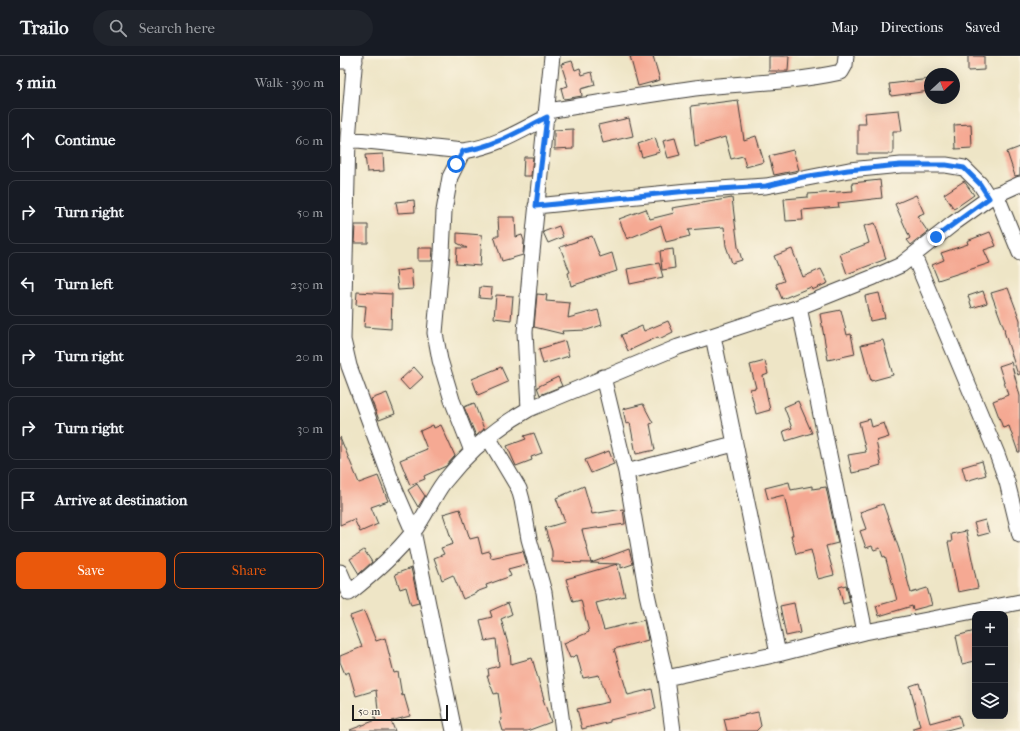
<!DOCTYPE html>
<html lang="en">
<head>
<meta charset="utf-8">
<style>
	body { margin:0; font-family:"IM FELL French Canon",serif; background:#20242c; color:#f1f3f6 }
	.controls { position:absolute; right:12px; bottom:12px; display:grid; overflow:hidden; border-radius:8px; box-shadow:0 4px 16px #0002 }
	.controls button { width:36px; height:36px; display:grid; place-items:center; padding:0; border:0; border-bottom:1px solid #363941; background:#171b24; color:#f1f3f6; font:20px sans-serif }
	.compass { position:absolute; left:584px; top:12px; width:36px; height:36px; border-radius:50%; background:#171b24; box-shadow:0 4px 16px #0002; rotate:68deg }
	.scale { position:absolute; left:12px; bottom:10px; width:96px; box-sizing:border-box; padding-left:4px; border:2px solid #1c1c1c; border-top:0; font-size:11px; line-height:14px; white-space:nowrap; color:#1c1c1c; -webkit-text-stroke:3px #fcf5e5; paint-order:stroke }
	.stop { position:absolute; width:12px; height:12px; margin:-9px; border:3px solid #1a73e8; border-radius:50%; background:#fff }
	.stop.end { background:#1a73e8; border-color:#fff; box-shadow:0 1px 4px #0008 }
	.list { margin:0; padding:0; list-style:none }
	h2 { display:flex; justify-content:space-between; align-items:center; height:52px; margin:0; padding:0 16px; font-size:17px }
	h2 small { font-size:13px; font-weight:400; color:#9ea1a6 }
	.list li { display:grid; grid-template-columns:26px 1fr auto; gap:12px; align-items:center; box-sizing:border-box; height:64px; margin:0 8px 8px; padding:0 8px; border:1px solid #363941; border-radius:8px }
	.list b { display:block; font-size:15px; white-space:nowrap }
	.list em { font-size:13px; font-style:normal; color:#9ea1a6 }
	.actions { display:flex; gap:8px; padding:12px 16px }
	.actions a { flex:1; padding:9px 0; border:1px solid #ea580c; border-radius:8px; text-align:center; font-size:14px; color:#ea580c }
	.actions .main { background:#ea580c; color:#fff }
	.icon { flex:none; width:22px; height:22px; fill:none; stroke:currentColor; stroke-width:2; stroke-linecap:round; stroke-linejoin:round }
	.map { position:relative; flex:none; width:680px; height:675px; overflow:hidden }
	header { display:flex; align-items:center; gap:24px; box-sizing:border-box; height:56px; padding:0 20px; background:#171b24; border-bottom:1px solid #363941 }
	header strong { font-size:19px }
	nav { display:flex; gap:22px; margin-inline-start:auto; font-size:14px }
	.search { width:280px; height:36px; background:#20242c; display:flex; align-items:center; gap:10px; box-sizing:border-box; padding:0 14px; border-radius:22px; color:#9ea1a6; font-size:15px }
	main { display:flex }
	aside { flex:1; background:#171b24 }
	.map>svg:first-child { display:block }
	.building { fill:#f5a993 }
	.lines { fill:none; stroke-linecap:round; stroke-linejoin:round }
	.street-casing { stroke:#3c3a36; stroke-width:17 }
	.street { stroke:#fff; stroke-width:15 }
	.route { stroke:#1a73e8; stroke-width:5 }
</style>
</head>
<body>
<header>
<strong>Trailo</strong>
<div class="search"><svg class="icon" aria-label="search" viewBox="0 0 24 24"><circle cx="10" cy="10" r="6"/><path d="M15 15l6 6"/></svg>Search here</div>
<nav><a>Map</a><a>Directions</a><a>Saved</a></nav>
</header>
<main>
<aside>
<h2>5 min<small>Walk · 390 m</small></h2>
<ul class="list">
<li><svg class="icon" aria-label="ahead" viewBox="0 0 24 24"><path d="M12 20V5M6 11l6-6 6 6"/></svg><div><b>Continue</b></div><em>60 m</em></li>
<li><svg class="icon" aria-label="right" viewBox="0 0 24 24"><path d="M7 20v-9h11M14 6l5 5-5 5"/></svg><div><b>Turn right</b></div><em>50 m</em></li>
<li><svg class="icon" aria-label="left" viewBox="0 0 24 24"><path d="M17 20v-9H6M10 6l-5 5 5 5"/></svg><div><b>Turn left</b></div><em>230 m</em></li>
<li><svg class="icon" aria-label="right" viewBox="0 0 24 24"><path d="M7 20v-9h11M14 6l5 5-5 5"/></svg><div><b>Turn right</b></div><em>20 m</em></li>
<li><svg class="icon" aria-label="right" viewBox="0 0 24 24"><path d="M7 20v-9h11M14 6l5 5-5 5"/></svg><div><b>Turn right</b></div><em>30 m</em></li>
<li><svg class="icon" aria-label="arrive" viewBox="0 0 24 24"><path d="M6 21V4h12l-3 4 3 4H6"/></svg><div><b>Arrive at destination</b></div></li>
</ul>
<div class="actions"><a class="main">Save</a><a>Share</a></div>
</aside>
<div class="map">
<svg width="680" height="675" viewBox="0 0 680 675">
	<rect width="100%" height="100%" fill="#fcf5e5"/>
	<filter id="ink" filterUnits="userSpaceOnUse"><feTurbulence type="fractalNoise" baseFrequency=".025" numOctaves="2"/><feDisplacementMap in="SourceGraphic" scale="8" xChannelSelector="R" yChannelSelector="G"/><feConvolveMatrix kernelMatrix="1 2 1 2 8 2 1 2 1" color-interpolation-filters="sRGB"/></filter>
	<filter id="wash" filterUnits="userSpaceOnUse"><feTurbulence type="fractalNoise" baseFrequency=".012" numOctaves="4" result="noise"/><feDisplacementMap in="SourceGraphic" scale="16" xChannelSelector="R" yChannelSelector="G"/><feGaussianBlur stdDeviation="0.9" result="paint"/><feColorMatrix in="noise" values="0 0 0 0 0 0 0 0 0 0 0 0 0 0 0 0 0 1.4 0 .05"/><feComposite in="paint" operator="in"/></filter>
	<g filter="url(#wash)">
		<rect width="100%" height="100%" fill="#eee5c6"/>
		<g id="blocks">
			<path class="building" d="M290,0H313L320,24L298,30Z
				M429,0H449L448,15H429Z
				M628,0H644V14L628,15Z
				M232,5L235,14L240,12L242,19L252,16L255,29L241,33L242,40L224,43L221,32L228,30L221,8Z
				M590,23V35L551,40L549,28Z
				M398,44L404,84L416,80L424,106L406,111L403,100L391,103L385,81L355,90L351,50Z
				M559,54L562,75H553V98H518V68H526L525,57Z
				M289,62L293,80L263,87L258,69Z
				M631,68L632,92L615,93L614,69Z
				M233,73V93L214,94V74Z
				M315,82L320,96L302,101L298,88Z
				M335,82L340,99L328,102L323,85Z
				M680,91V119L675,120L667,96Z
				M453,94L459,114L434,119L429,100Z
				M43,98L44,115L27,116L25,99Z
				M184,101H193L191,120H183Z
				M540,124L542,142L498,147L499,151L462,154L463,164L446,165L444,143L468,141V138L513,135L512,127Z
				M624,125L634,139L614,153L604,138Z
				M576,139L584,157L577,160L588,176L571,189L567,184L570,182L555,148Z
				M392,142L398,191L402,204L392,207L386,190L384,171L348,174L350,180L326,186L321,169L287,183L279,163L306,153L310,163L334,157L332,152Z
				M74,144L75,156L58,157L56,146Z
				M158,161H175L176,181L182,179L184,185L183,199L162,205L154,180H159Z
				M535,167L546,203L507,218L500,198L529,187L524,170Z
				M15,169H28V187H14Z
				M219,170L223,181L208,187L203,176Z
				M650,176L656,190L644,194L650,207L598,224L592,209L604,204L601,197L628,188L627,185Z
				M117,177L142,179L140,210L116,208L117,192H127L117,187Z
				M252,180L260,201L272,197L277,215L231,230L228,217L230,216L220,191Z
				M78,192H93L92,205H78Z
				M333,193L335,212L322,214L320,195Z
				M452,193L463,221L481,213L488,227L472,234L471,231L442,243L436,228L444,225L434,200Z
				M319,207L323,221L290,228L287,213Z
				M71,213L73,233L58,234L56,215Z
				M140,231L152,232L151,243L139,242Z
				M668,232L680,264V318L678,319L664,275H665L651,237Z
				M643,235L647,247L632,252L628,240Z
				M17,236L52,238L51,273L24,271L26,250L16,249Z
				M539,237L545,262L530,265L525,240Z
				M197,238L207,239L206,245L230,247L228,262L258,254L262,269L247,274L222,275L223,278L194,271Z
				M156,239L173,240L171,264L154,262Z
				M501,254L507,279L511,278L515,298L488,304L480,258Z
				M328,265L333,276L319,283L318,281L288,295L281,279L302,270L304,275Z
				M543,284L553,319L531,325L521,289Z
				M225,285L229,300L203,308L199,293Z
				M425,305L428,318L423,320L430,354L416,358L410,333L416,332L410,309Z
				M671,306L680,340V396H678L669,370L663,372L653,345L668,339L659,310Z
				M74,311L83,321L69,334L60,324Z
				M161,311L168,326L138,339L132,323Z
				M218,321L222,330L200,339L197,331Z
				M47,337L55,358L39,364L31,343Z
				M458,345L472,377L446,385L443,375L452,372L444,351Z
				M134,347L144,373L136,380L124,351Z
				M303,348L313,367L310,368L315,394L296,398L290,367L286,368L283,353Z
				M530,363L532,371L544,367L549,381L536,385L541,409L531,412V413L512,417L508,399L526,396L519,366Z
				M93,369L94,372L101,369L115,400L106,410L84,420L85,423L70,429L60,404L87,393L80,375Z
				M194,377L202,397L191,401L192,404L176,410L167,390L186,383L184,380Z
				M0,381L19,427L38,420L48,445L31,451L38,468L20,476L14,463L0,469Z
				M269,395L274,408L251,417L245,404Z
				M642,405L646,419L626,425L622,411Z
				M449,426L451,434L472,430V433L486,431L498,487L486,490L494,519L478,523L471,494L456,498L451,479H453L444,439L428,443L425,432Z
				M77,428L85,440L78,451L68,434Z
				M244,430L252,458L283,453L285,468L242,474L251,507L212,506V495L205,472L225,466L216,442Z
				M543,448L559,493L571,537L587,532L592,549L573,554L572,550L539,560L536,550L557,544L545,500L543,501L540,492L534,494L532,490L526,492L520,475L526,473L520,456Z
				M120,453L130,483L138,481L142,497L149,495L151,502L183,495L187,508L168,513L171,520L146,529L147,532L136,536V537L123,543L113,519L102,524L94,502L104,498L101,492L113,488L103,458Z
				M645,464L649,477L638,480L634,467Z
				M626,475L638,532L618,536L608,486H612L611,478Z
				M289,493L293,508L281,512V508H277L285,540L256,547L264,574L304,564L308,584L274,593L288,639L312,633L316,653L270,664V666L242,673L237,653L269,646L259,619L243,622L237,599L230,602L224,587L249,576L241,544L233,546L226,523L277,508L251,507Z
				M24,494L32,506L19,518L10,503Z
				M71,512L79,547L71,549L66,531L60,533L55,518Z
				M506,529L510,546L503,548L499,531Z
				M168,547L172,558L161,563L170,595L171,608L192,602L204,643H203L211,666L187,675H163L160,665L162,664L158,637L154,638L147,620H149L148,613L159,610L156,583L145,585L140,564L152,561L150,555Z
				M454,547L460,577L446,580L440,550Z
				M24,555L36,585L45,582L54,617L58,616L62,640L64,639L70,660L51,665L55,675H11L10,674L36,664L33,656L38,654L36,634L16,640L9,616L5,618L0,606V600L22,591L10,560Z
				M635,575V605L622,608L616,580Z
				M579,627L590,667L619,659L622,670L603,675H573V672L580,670L570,630Z
				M418,656L421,670L416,675H387L384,663Z"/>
		</g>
	</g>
	<g filter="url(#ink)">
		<use href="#blocks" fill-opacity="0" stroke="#3c3a36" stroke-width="1"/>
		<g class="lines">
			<defs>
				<path id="street" d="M15,0L8,83L3,284L9,310L53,429L73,475L114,675
					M0,5H15
					M207,55C260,47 312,37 364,31C410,27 456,26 501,16L505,9L506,0
					M8,83L123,95C154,91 179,76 207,61
					M123,95L110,121L104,155L102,197L95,277L100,304L112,344L132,395
					M656,138L680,197
					M196,150L348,135L426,130L509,114L561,109H606L624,112L640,128L649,142
					M574,200L657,398L667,426L680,479
					M459,251L525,576
					M373,280L438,598
					M263,321L286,416L307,538L326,622L438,598L525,576L680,546
					M189,353L185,276L191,206L212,0
					M148,381L179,433L182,444L189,483L204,536L223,675
					M286,416L394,388
					M0,516L9,537C32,519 55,499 73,476C85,461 92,442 104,426C127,397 157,371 189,353L338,291L459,251L534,221L561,209L614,167L649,142L680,128
					M326,622L333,675"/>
			</defs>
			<use href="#street" class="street-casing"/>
			<use href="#street" class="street"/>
		</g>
	</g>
	<g class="lines" filter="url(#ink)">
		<path class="route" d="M116,108L123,95C154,91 179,75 207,61L196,150L348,135L426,130L463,121L508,114L560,109H606L624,112L640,128L649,142L596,181"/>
	</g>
</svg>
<div class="controls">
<button>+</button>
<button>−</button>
<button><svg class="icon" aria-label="layers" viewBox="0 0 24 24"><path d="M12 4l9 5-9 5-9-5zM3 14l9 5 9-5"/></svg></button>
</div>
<svg class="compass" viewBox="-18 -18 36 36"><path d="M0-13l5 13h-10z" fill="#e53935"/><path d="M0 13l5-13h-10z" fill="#9ea1a6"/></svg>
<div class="scale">50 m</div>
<div class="stop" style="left:116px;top:108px"></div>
<div class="stop end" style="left:596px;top:181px"></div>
</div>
</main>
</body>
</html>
